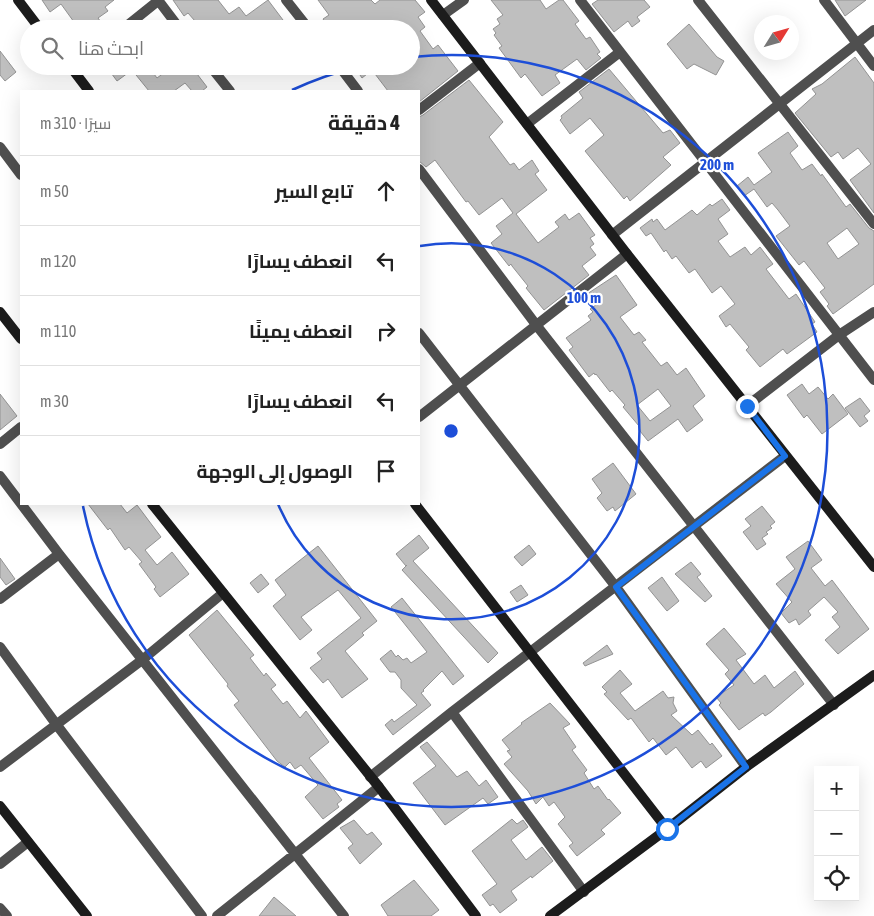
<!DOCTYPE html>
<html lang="ar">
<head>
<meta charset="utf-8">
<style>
	body { margin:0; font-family:"Asap Condensed",Cairo,sans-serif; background:#f6f6f6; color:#222; direction:rtl }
	.controls { position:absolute; right:15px; bottom:15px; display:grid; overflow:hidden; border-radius:0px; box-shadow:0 5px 20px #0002 }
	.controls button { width:45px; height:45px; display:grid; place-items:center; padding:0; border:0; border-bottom:1px solid #e0e0e0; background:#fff; color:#222; font:25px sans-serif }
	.compass { position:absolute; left:754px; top:15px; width:45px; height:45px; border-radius:50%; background:#fff; box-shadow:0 5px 20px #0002; rotate:53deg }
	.stop { position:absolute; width:15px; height:15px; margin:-11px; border:4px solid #1a73e8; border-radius:50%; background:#fff }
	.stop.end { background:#1a73e8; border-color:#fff; box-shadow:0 1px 5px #0008 }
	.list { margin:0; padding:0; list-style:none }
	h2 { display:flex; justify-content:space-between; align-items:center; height:65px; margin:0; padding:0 20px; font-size:21px }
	h2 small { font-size:16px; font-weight:400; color:#767676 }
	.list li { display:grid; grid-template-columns:32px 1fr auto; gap:15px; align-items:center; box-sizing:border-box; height:70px; padding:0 20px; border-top:1px solid #e0e0e0 }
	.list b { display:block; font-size:19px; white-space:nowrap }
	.list em { font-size:16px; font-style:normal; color:#767676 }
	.icon { flex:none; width:28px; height:28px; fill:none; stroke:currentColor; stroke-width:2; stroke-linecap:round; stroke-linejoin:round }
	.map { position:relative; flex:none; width:874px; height:916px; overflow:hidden; direction:ltr }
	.search { position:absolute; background:#fff; box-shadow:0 5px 20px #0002; left:20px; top:20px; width:400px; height:55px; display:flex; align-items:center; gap:12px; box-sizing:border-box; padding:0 18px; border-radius:28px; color:#767676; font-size:19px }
	.panel { position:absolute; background:#fff; box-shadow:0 5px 20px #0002; left:20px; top:90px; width:400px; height:415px; border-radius:0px; direction:rtl }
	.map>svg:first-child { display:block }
	.building { fill:#bfbfbf; stroke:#939393; fill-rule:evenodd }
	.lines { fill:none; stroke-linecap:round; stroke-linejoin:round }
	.street { stroke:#4f4f4f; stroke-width:10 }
	.secondary { stroke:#1c1c1c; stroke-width:10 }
	.route { stroke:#1a73e8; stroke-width:6 }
	.ring { fill:none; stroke:#1d4ed8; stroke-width:2.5 }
	.centre { fill:#1d4ed8; stroke:#fff; stroke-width:2.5 }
	.ring-label { font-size:15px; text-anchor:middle; font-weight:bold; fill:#1d4ed8; stroke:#fff; stroke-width:4.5; stroke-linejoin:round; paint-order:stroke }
</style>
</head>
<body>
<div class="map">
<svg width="874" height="916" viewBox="0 0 874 916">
	<rect width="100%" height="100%" fill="#fff"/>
	<path class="building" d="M42,0H114L105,7L108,11L98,18L106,29H65L74,22L61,4L50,12Z
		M173,0H218L229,14L239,7L246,16L268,0L283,20L276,25L279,29H265L260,23L252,29H202L188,13L184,16Z
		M318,0H371L375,4L380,0H415L425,12L418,17L425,27L420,31L433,49L438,45L458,71L419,102V91H388L372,70L362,78L354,66H411V29H330L323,19L329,15Z
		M491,0H540L546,9L559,0H563L579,21L575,24L586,39L590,37L600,52L597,54L601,58L586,70L577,59L555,75L560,83L542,96L525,74L521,78L499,48L502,46L494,35L496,33L493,29L500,24L497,19L503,15Z
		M598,0H644L650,7L637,17L640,21L632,27L628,21L614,32L592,4Z
		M835,0H866L845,16Z
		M689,24L717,57L724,61L716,75L694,64L687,69L667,44Z
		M0,51L16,72L5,81L0,75Z
		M855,57L874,83V213L850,180L871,164L858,148L843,159L838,152L831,157L795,113L816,94L812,89L822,84Z
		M106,66H148L157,78L173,66H191L207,87L202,91H192L185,83L174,91H149L132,70L117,81Z
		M609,69L663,133L670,130L680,143L663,157L671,165L630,201L627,196L624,199L585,151L604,135L590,118L570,134L560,120L562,118L561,116L583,98L579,92Z
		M469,80L503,122L489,137L510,165L514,163L519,170L532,160L539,171L535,174L547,190L516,214L538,243L559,227L555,222L565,214L569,220L579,213L595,235L590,238L594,244L590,247L596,255L582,266L589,275L544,310L526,288L528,286L512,266L511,264L509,266L491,243L502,234L496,226L513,213L502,198L479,215L468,201L466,202L435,160L426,167L419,161V117L423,115Z
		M788,132L798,146L790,153L802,170L812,164L821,176L822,174L846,207L850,204L869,228L874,231V284L833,314L827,306L829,304L820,292L825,288L804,261L799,265L776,236L790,226L778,210L772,203L767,207L754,189L744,196L737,186L748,177L754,185L772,172L758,153ZM847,228L859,244L838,259L827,243Z
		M722,199L730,210L718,219L728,234L718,241L730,257L745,247L751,255L760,247L773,264L766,269L789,299L796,294L815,322L812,324L817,332L787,354L783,349L760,367L746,350L749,347L734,329L730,324L726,327L719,316L735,304L721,286L712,293L695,269L689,273L676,256L672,259L666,250L664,252L651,233L646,236L640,228L652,219L653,222L657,219L665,230L692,210L697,215L710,204L712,206Z
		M616,275L637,305L620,317L634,335L639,332L646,340L642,342L661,366L667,362L677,375L686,368L705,396L693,406L703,420L687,432L678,419L648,441L640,431L639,426L623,407L625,405L612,390L610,392L596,374L595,375L594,373L589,377L569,350L573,347L566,338L591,320L588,316L593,312L590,309L596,305L587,294ZM658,389L671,406L650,421L637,405Z
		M802,384L809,394L818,387L828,399L833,394L848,414L822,434L807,415L804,418L787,395Z
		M0,394L17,416L0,430Z
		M860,398L870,411L864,416L868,421L860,427L845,408Z
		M613,463L636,494L615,511L613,507L607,511L597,498L602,493L592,479Z
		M88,504H120L127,513L137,505L161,537L145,550L157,565L172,552L189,574L160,597L154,589L156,587L139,564L142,562L129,547L125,550L110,528L108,530Z
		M762,506L775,522L770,526L772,528L766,532L768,534L762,538L766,544L757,550L743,532L751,526L745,519Z
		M419,535L429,548L413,561L498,653L488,663L402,570L407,565L406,566L396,554Z
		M808,541L822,560L811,568L825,586L832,580L869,629L838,654L825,640L840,627L832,617L838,612L824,597L808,611L811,615L799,625L796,619L789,623L781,613L792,602L776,584L795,569L786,557Z
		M529,545L536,554L522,566L514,557Z
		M318,546L377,621L362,633L364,635L345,651L368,679L342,698L328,679L323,683L310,668L322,659L317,653L361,618L338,590L301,617L312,630L300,640L273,606L286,595L275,580Z
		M0,558L15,579L6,585L0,577Z
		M691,562L701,574L697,577L712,596L705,602L675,574Z
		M261,574L269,584L258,593L250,583Z
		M662,577L679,601L667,611L648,588Z
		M521,585L528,595L517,602L510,592Z
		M402,598L464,676L453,685L442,671L423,690L424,691L421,693L431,705L393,735L385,725L392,719L394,722L417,705L401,688V680L395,672H390L380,659L391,650L396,657L398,655L403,660L407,658L411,663L427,652L391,607Z
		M217,610L254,655L250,658L264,676L266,673L276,685L271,689L283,704L287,701L300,718L306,711L329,742L309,758L342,800L337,804L339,807L323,819L305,797L318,785L301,765L295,769L290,762L285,767L277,761L234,705L239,701L227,686L228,684L189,635Z
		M724,628L746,654L736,660L754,684L765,675L774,688L795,671L804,684L771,712L765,716L763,713L739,730L719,705L721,703L716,697L734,685L725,674L729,670L706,644Z
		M607,645L613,654L585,666L583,663Z
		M620,670L632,684L620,693L635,711L663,691L668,698L674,697L673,703L677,711L671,715L692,735L698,730L710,745L712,743L722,756L706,768L701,761L692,768L676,747L666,755L653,738L649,742L631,718L628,720L604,694L607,692L602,687Z
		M550,703L570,724L563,728L576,747L572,750L587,770L584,773L594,789L598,786L608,800L609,799L621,813L601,830L605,834L577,856L569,846L573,843L558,824L565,817L554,802L549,806L543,797L536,804L528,791L504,764L512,757L507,751L510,750L502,740L522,724L521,723Z
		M427,742L457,777L467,771L479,786L486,780L498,797L488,804L483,798L445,825L413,783L436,766L420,747Z
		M512,819L517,824L523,820L528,827L511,840L526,860L542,847L553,861L532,878L531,876L511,891L517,900L500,913L493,904L490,906L482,895L497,884L472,851Z
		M354,820L367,835L372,832L382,844L360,864L348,848L353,844L340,828Z
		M414,880L439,910L431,916H388L381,905Z
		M274,897L296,916H259Z"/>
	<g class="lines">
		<path class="street" d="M158,0L180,29
			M286,0L309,29
			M580,0L874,380
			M698,0L874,224
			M824,0L874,66
			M443,15L464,0
			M123,29L159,0
			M210,66L230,91
			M339,66L358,91
			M419,110L480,63
			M527,124L620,52
			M0,147L21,175
			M419,169L537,326L834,705
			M612,235L874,30
			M419,333L616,587L746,767
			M747,406L839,335L874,312
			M419,417L627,254
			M0,444L21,427
			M0,476L59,554L344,916
			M0,599L59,554
			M0,647L56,724L202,916
			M452,712L584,892
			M0,767L142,660L223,593
			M370,777L452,712L785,456
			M0,864L28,842
			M0,908L7,916
			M217,916L379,787"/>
		<path class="secondary" d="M18,0L40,29
			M431,0L627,254L874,567
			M70,66L89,91
			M0,312L21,339
			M152,504L379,787L476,916
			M415,504L667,829
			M0,806L87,916
			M550,916L667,829L746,767L874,675"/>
	</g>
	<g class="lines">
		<path class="route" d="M667,829L746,767L616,587L785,456L747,406"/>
	</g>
	<g class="ring">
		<path d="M420 246A188 188 0 1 1 278 504"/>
		<path d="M292 90A376 376 0 0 1 357 67M412 57A376 376 0 1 1 83 506"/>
	</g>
	<circle cx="451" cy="431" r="8" class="centre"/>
	<g class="ring-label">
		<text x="717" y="170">200 m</text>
		<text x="584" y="303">100 m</text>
	</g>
</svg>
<div class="controls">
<button>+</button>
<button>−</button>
<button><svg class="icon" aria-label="locate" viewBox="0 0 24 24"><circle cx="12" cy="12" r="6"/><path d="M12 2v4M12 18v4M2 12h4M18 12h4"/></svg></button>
</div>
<svg class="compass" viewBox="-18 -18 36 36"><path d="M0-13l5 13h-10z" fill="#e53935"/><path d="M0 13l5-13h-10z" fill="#767676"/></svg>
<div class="stop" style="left:667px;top:829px"></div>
<div class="stop end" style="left:747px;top:406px"></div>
<div class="search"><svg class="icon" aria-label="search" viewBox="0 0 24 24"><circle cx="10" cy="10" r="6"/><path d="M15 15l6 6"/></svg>ابحث هنا</div>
<section class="panel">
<h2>4 دقيقة<small>سيرًا · 310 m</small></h2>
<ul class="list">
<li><svg class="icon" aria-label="ahead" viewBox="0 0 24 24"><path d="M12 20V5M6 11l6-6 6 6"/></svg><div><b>تابع السير</b></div><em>50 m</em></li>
<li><svg class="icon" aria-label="left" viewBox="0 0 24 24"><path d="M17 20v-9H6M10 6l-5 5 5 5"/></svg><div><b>انعطف يسارًا</b></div><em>120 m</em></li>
<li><svg class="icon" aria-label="right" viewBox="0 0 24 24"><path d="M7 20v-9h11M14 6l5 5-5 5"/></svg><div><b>انعطف يمينًا</b></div><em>110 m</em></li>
<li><svg class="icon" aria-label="left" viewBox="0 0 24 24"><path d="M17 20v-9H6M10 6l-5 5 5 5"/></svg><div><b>انعطف يسارًا</b></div><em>30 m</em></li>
<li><svg class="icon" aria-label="arrive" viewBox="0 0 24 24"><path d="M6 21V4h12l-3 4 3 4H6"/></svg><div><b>الوصول إلى الوجهة</b></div></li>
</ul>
</section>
</div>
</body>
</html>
